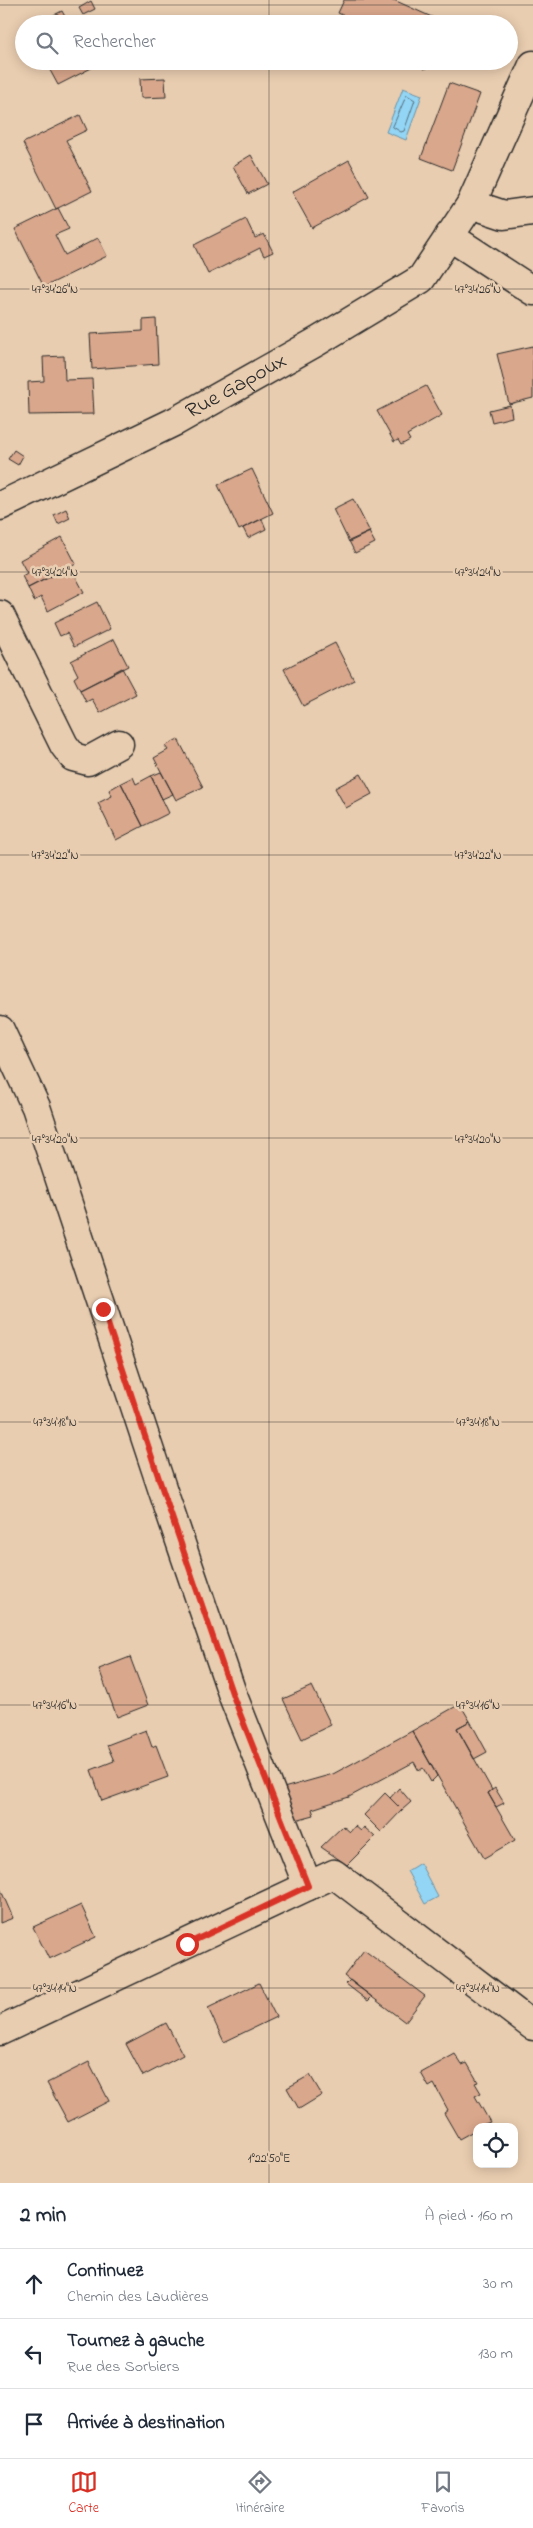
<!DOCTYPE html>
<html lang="fr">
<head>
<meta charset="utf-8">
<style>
	body { margin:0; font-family:"Indie Flower",sans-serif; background:#f6f6f7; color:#1f2937 }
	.controls { position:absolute; right:15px; bottom:15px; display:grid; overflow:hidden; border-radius:10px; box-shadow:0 2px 12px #0003 }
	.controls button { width:45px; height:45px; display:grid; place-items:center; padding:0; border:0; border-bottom:1px solid #e0e1e3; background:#fff; color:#1f2937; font:25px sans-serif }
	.stop { position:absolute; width:15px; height:15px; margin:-11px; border:4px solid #d93025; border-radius:50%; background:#fff }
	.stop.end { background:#d93025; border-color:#fff; box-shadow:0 1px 5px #0008 }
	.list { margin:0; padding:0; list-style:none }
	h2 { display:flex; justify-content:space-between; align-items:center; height:65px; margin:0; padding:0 20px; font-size:21px }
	h2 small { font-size:16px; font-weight:400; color:#747a83 }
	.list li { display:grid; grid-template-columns:32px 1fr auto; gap:15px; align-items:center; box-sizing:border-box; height:70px; padding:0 20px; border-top:1px solid #e0e1e3 }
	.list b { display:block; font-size:19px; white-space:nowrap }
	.list p { margin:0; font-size:16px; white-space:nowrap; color:#747a83 }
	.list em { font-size:16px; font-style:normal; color:#747a83 }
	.icon { flex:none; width:28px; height:28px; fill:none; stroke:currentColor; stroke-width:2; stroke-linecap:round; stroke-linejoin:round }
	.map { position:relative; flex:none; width:533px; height:2183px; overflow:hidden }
	.search { position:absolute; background:#fff; box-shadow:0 2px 12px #0003; left:15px; right:15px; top:15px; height:55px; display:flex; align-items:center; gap:12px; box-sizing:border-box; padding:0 18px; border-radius:28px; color:#747a83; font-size:19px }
	.sheet { height:275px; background:#fff }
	nav { display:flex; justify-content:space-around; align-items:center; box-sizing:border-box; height:70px; border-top:1px solid #e0e1e3; background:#fff; font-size:14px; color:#747a83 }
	nav a { display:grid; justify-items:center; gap:2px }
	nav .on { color:#d93025 }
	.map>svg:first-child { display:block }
	.water { fill:#93d5f5; stroke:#6991a4 }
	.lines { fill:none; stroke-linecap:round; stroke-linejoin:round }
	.shore { stroke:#556f7c; stroke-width:1 }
	.building { fill:#d9a78c; stroke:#2b2b2b }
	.minor-casing { stroke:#2b2b2b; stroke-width:31 }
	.minor { stroke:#e9cdb0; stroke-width:28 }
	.route { stroke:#d93025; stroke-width:6 }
	.ticks { fill:none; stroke:#2b2b2b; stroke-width:1; stroke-opacity:0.45 }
	.labels { text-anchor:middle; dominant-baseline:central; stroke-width:5; stroke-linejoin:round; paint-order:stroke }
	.street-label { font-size:22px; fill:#2b2b2b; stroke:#e9cdb0 }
	.ticks-label { font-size:12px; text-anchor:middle; fill:#2b2b2b; stroke:#e9cdb0; stroke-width:5; stroke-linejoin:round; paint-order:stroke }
</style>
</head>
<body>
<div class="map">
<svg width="533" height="2183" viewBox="0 0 533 2183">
	<rect width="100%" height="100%" fill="#e9cdb0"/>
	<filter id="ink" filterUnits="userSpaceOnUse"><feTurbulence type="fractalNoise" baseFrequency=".02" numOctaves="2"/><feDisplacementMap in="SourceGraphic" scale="10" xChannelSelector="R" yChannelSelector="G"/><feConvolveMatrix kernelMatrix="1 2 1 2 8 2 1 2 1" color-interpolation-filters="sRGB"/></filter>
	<g filter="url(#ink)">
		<path class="water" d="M403,88L422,95L406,140L386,132Z
			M420,1863L438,1897L425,1904L407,1871Z"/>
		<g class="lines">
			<path class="shore" d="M407,95L415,100L404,131L401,132L393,127Z"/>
		</g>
		<path class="building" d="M344,0H394L445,23L362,24L338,13Z
			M91,1L95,9L83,15L79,8Z
			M62,11L69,24H36Z
			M45,61H105L58,85Z
			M409,61H428L425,69Z
			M165,78L166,97L141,98L140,79Z
			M449,83L480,94L452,170L421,158Z
			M80,115L87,130L66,140L92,191L56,209L23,143Z
			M251,155L267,184L248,194L233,166Z
			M349,160L369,197L312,228L292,192Z
			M58,208L69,229L55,235L65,255L98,238L107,256L44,287L15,229Z
			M246,219L255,238L264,234L273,252L264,256L260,248L208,274L194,245Z
			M156,319L158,364L92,369L90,334L143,331V320Z
			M533,346V398L509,404L497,354Z
			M64,356L65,380L92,379L94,414L29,415L28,382L44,381L43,357Z
			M426,386L442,415L407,435L410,440L401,445L398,440L394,442L377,411Z
			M510,405L512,417L492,422L489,410Z
			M14,450L23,456L18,465L8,459Z
			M252,469L273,513L239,530L218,485Z
			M353,499L370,532L349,542L333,509Z
			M66,509L70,518L58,524L54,515Z
			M262,519L266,529L248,538L243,528Z
			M369,532L375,543L355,553L349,541Z
			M62,537L76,564L28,588L22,576L27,573L20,560Z
			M70,566L84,592L48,611L41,597L34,601L28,588Z
			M97,602L110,629L74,647L67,633L60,636L54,623Z
			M114,639L128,666L80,690L74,678L78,675L71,661Z
			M335,643L354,680L303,706L284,669Z
			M122,668L136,694L100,713L92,699L86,702L80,690Z
			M178,739L203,787L176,800L154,758L168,750L165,746Z
			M161,772L173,794L162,799L151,776Z
			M361,774L372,794L346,808L335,788Z
			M151,776L169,813L143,826L121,783L133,777L136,784Z
			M121,783L143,826L116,840L98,803L112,796L109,790Z
			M130,1657L148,1705L117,1717L99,1669Z
			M312,1686L331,1725L302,1739L283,1699Z
			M460,1704L470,1721L457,1728L492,1790L488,1793L515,1840L484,1858L412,1731Z
			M470,1721L487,1752L474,1759L457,1728Z
			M146,1730L152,1747L156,1745L168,1777L102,1801L91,1770L114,1761L107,1745Z
			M412,1731L437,1776L431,1782L423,1768L419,1771L414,1762L349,1797L312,1809L314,1815L292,1821L280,1789L333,1774Z
			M399,1788L411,1802L402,1810L390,1798Z
			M495,1788L504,1803L496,1807L488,1793Z
			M385,1793L402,1810L381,1832L364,1815Z
			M343,1826L350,1832L355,1826L361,1831L364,1827L375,1837L347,1865L321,1847Z
			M0,1888L13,1918L0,1923Z
			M81,1905L96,1937L49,1959L33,1927Z
			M364,1950L425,1996L405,2022L344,1976Z
			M350,1980L372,1997L368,2001L346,1984Z
			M259,1983L276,2017L224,2042L208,2008Z
			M166,2023L183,2055L143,2076L126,2044Z
			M455,2054L462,2065L467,2063L478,2082L475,2083L481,2093L475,2096L490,2122L477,2127V2129L459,2139L444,2113L448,2110L434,2084L429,2087L421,2073Z
			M89,2062L109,2101L68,2122L47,2083Z
			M310,2075L322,2095L299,2109L287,2088Z"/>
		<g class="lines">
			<defs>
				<g id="minor">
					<path d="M471,204L504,215L533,211"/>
					<path d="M449,236L533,291"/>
					<path id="s1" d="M0,506L176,421L318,341L421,279L471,204L533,65"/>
					<path d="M0,615L64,745L73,757L88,761L119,744"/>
					<path d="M0,1030L36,1107L164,1494L233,1696L308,1886L334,1874L533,2026"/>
					<path d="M0,2031L308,1886"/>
				</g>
			</defs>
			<use href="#minor" class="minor-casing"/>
			<use href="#minor" class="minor"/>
		</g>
	</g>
	<g class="lines" filter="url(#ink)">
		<path class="route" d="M103,1309L164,1494L233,1696L308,1886L187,1944"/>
	</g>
	<path class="ticks" d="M269,0V24M0,5H533M269,61V2183M0,289H533M0,572H533M0,855H533M0,1138H533M0,1422H533M0,1705H533M0,1988H533"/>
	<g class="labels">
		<g class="street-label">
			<text stroke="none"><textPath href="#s1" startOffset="265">Rue Gapoux</textPath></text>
		</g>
	</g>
	<g class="ticks-label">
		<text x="55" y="293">47°34'26"N</text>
		<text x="478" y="293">47°34'26"N</text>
		<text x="55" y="576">47°34'24"N</text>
		<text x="478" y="576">47°34'24"N</text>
		<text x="55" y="859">47°34'22"N</text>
		<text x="478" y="859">47°34'22"N</text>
		<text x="55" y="1143">47°34'20"N</text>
		<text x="478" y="1143">47°34'20"N</text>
		<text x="55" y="1426">47°34'18"N</text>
		<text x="478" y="1426">47°34'18"N</text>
		<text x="55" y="1709">47°34'16"N</text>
		<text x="478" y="1709">47°34'16"N</text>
		<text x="55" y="1992">47°34'14"N</text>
		<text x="478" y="1992">47°34'14"N</text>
		<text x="269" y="2162">1°22'50"E</text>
	</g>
</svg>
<div class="controls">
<button><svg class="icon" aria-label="locate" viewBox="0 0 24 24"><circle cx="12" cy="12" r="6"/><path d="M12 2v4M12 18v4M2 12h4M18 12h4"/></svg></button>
</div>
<div class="stop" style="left:187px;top:1944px"></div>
<div class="stop end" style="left:103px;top:1309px"></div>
<div class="search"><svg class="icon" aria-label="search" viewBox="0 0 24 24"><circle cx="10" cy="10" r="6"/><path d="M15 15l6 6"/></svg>Rechercher</div>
</div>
<section class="sheet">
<h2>2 min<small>À pied · 160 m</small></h2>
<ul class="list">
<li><svg class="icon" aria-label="ahead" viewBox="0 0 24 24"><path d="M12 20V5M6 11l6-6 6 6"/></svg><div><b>Continuez</b><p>Chemin des Laudières</p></div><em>30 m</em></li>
<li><svg class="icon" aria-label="left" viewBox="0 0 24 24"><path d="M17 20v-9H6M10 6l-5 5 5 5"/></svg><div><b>Tournez à gauche</b><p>Rue des Sorbiers</p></div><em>130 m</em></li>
<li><svg class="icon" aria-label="arrive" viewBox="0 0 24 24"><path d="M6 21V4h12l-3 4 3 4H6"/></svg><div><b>Arrivée à destination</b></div></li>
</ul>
</section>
<nav>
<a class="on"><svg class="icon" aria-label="map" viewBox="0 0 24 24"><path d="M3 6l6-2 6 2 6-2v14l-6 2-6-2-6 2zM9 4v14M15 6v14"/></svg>Carte</a>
<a><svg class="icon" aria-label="directions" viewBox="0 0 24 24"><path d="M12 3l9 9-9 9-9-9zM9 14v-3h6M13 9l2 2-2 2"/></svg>Itinéraire</a>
<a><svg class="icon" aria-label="saved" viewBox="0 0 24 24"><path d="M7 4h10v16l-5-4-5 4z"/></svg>Favoris</a>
</nav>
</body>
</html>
